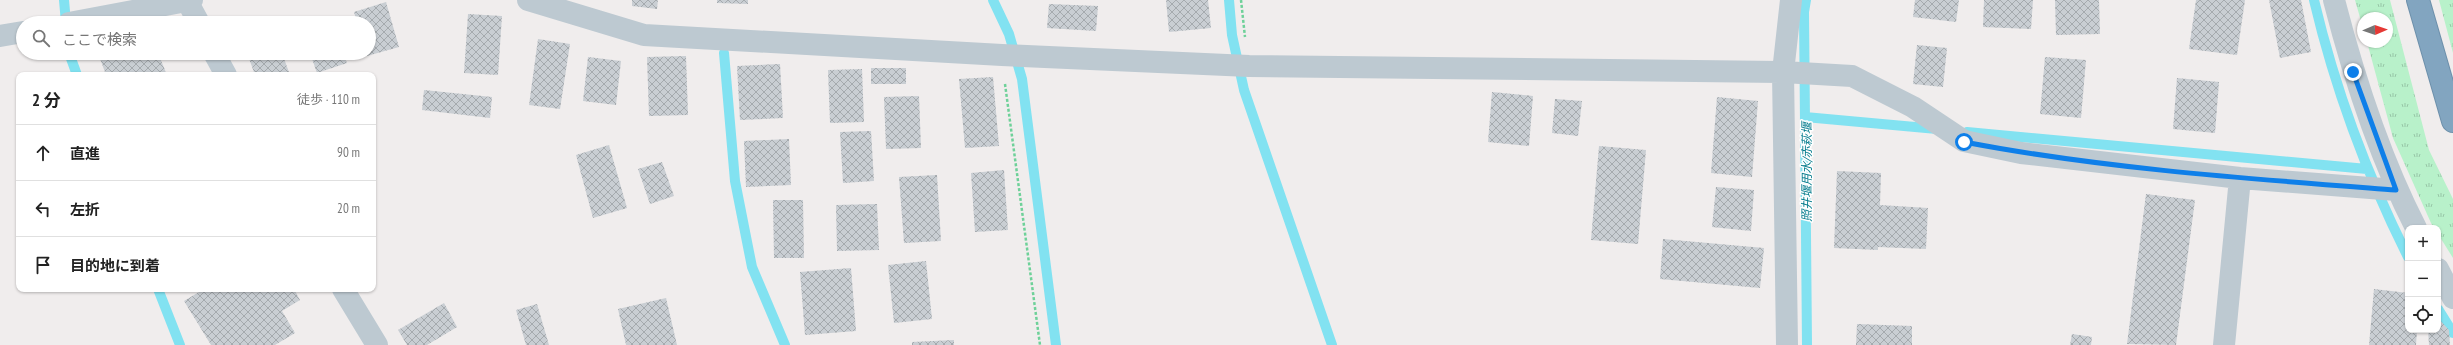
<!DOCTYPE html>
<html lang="ja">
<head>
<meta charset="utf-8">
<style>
	body { margin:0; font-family:"PT Sans Narrow","Noto Sans JP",sans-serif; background:#f2f2f2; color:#222 }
	.controls { position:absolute; right:12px; bottom:12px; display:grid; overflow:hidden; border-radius:8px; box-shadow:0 1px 3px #0004 }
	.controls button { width:36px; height:36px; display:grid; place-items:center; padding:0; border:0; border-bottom:1px solid #e0e0e0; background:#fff; color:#222; font:20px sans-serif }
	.compass { position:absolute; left:2357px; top:12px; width:36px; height:36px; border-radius:50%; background:#fff; box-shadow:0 1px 3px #0004; rotate:88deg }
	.stop { position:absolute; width:12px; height:12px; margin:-9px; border:3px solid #0e7fe9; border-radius:50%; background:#fff }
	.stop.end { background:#0e7fe9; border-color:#fff; box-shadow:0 1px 4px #0008 }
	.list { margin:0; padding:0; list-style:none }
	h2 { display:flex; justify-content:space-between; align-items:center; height:52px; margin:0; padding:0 16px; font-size:17px }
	h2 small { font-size:13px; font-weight:400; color:#767676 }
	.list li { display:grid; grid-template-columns:26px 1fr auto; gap:12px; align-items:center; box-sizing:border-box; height:56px; padding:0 16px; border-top:1px solid #e0e0e0 }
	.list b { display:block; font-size:15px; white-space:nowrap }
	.list em { font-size:13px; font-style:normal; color:#767676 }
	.icon { flex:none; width:22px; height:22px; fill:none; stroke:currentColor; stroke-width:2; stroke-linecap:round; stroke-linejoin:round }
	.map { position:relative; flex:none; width:2453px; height:345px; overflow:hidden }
	.search { position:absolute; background:#fff; box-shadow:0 1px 3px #0004; left:16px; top:16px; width:360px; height:44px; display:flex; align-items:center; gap:10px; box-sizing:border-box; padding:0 14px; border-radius:22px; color:#767676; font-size:15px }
	.panel { position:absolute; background:#fff; box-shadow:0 1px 3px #0004; left:16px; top:72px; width:360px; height:220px; border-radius:8px }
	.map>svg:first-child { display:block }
	.grass { fill:url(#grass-tufts) }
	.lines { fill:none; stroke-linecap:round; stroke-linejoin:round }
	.stream { stroke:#82e2f1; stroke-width:10 }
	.building { fill:url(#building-cross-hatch) }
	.highway-casing { stroke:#6d90ab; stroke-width:24 }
	.path { stroke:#6ed199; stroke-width:2.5; stroke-dasharray:3 2; stroke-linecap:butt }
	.street { stroke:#bdc9d1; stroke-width:22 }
	.highway { stroke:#82a5c0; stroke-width:22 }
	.route { stroke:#0e7fe9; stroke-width:5 }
	.labels { text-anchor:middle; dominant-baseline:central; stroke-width:3; stroke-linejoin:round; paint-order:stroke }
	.water-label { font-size:12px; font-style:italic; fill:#077e8f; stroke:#fff }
</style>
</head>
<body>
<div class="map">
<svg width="2453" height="345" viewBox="0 0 2453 345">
	<defs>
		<pattern id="grass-tufts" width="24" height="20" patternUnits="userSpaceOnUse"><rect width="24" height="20" fill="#b8f1ca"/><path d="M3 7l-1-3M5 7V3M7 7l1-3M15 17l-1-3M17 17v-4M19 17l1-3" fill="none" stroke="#97c6a7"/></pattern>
		<pattern id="building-cross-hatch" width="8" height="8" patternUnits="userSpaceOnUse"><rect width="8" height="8" fill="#c9ced3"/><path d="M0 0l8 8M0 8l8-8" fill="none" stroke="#a5aaae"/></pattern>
	</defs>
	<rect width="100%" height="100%" fill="#f0eded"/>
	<path class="grass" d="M2355,0H2390L2429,150L2453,199V258L2438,234V228H2434L2431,223L2393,138L2367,42H2387V18H2363V28Z
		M2439,0H2453V53Z"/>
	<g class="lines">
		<path class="stream" d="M64,0L66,23
			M993,0L1009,34L1022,79L1056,345
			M1229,0L1232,35L1244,90L1332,345
			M1806,0L1804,12L1807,345
			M2314,0C2335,89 2367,175 2408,257
			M69,53L77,75
			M724,53L735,181L752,267L785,345
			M1805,117L1937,129
			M1967,132L2367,169
			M158,289L180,345
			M2438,309L2453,333"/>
	</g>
	<path class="building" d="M632,0H658L657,9L632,6Z
		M717,0H748V4L717,3Z
		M1166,0H1208L1211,28L1169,32Z
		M1915,0H1959L1956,22L1913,17Z
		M1984,0H2033L2031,29L1983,27Z
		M2055,0H2099L2100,34L2056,35Z
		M2196,0H2245L2237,55L2189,49Z
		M2269,0H2301L2311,52L2280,58Z
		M386,2L399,47L367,56L369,23H357L354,12Z
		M1049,4L1098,6L1096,31L1047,28Z
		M468,14L502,16L498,75L464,73Z
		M268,17L270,23H254Z
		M332,17L334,23H315Z
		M538,39L570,44L560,109L529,105Z
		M1917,45L1947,48L1943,87L1913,84Z
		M98,53H158L167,75H106Z
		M247,53H282L290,75H255Z
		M310,53H343L347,63L317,73Z
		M686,56L688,115L649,116L647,57Z
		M588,57L621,61L616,105L583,101Z
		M2045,57L2086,60L2081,118L2040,114Z
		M780,64L783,118L740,120L737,66Z
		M871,68H906V84H871Z
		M862,69L864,122L830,123L828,70Z
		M993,77L999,146L965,148L959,79Z
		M2177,78L2219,82L2215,133L2173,129Z
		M424,90L492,97L490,118L422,110Z
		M1492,92L1533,96L1529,146L1488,142Z
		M919,96L921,148L886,149L884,97Z
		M1717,97L1758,101L1752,177L1711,173Z
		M1555,99L1582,101L1578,136L1552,133Z
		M871,131L874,181L843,183L840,132Z
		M789,139L791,185L746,187L744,141Z
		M609,145L627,208L593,218L576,155Z
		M1599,146L1646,150L1638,244L1591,240Z
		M662,162L674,196L650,204L638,169Z
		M1004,170L1008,230L975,232L971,173Z
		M1837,171L1881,173L1880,205L1928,208L1926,249L1878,247V250L1834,248Z
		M937,175L941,241L904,243L899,177Z
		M1716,187L1754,190L1751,231L1712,227Z
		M2146,194L2195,200L2176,345L2127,344Z
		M773,200H803L804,258H774Z
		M877,204L879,250L837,251L836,205Z
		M1663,239L1764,248L1760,288L1660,279Z
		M926,261L932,319L894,323L888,265Z
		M851,268L856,331L805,335L800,272Z
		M204,289H294L300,300L282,311L295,333L275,345H211L184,301Z
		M2374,289L2408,293V330H2417L2416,345H2369Z
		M666,298L677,345H626L618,309Z
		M444,303L457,327L427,345H407L398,330Z
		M537,304L549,345H526L516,310Z
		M2438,318L2449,330L2450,345H2429L2428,330H2438Z
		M1857,324L1912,326V345H1856Z
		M2072,334L2092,337L2091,345H2070Z
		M954,340V345H912V342Z"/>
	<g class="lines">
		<defs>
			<path id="highway" d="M2418,0L2453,121"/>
		</defs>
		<use href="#highway" class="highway-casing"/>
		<path class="path" d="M1241,0L1245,37
			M1005,84L1040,345"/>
		<path class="street" d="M528,0L644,35L1002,55L1249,66L1783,72L1852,76L1913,107L1964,141L2021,153L2240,178L2396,190
			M2334,0C2354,78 2379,156 2416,228
			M187,1L199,23
			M69,23L192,0
			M0,36L23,32
			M214,53L226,75
			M2438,269L2453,298
			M343,289L377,345
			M1787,345L1783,72L1791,0
			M2224,345L2240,178"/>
		<use href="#highway" class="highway"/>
	</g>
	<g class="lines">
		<path class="route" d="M1964,142C2106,169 2252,179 2396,190L2353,72"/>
	</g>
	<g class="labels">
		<g class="water-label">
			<text transform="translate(1806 172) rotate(-90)">照井堰用水/赤萩堰</text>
		</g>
	</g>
</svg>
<div class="controls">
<button>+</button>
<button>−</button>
<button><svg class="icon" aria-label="locate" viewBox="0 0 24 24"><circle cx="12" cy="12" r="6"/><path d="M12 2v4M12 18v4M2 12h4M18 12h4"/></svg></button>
</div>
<svg class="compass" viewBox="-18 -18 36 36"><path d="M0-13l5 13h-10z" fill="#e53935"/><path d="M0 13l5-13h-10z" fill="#767676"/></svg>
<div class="stop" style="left:1964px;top:142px"></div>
<div class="stop end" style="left:2353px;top:72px"></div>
<div class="search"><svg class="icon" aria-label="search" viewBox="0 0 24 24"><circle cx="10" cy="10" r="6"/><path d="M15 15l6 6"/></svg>ここで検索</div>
<section class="panel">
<h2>2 分<small>徒歩 · 110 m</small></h2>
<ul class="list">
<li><svg class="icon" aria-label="ahead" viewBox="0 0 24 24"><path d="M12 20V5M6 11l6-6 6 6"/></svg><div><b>直進</b></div><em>90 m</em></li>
<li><svg class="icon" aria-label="left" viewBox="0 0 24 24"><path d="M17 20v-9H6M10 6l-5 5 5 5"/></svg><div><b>左折</b></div><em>20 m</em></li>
<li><svg class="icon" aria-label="arrive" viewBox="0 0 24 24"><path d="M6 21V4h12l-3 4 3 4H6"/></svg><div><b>目的地に到着</b></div></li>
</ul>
</section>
</div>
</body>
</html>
